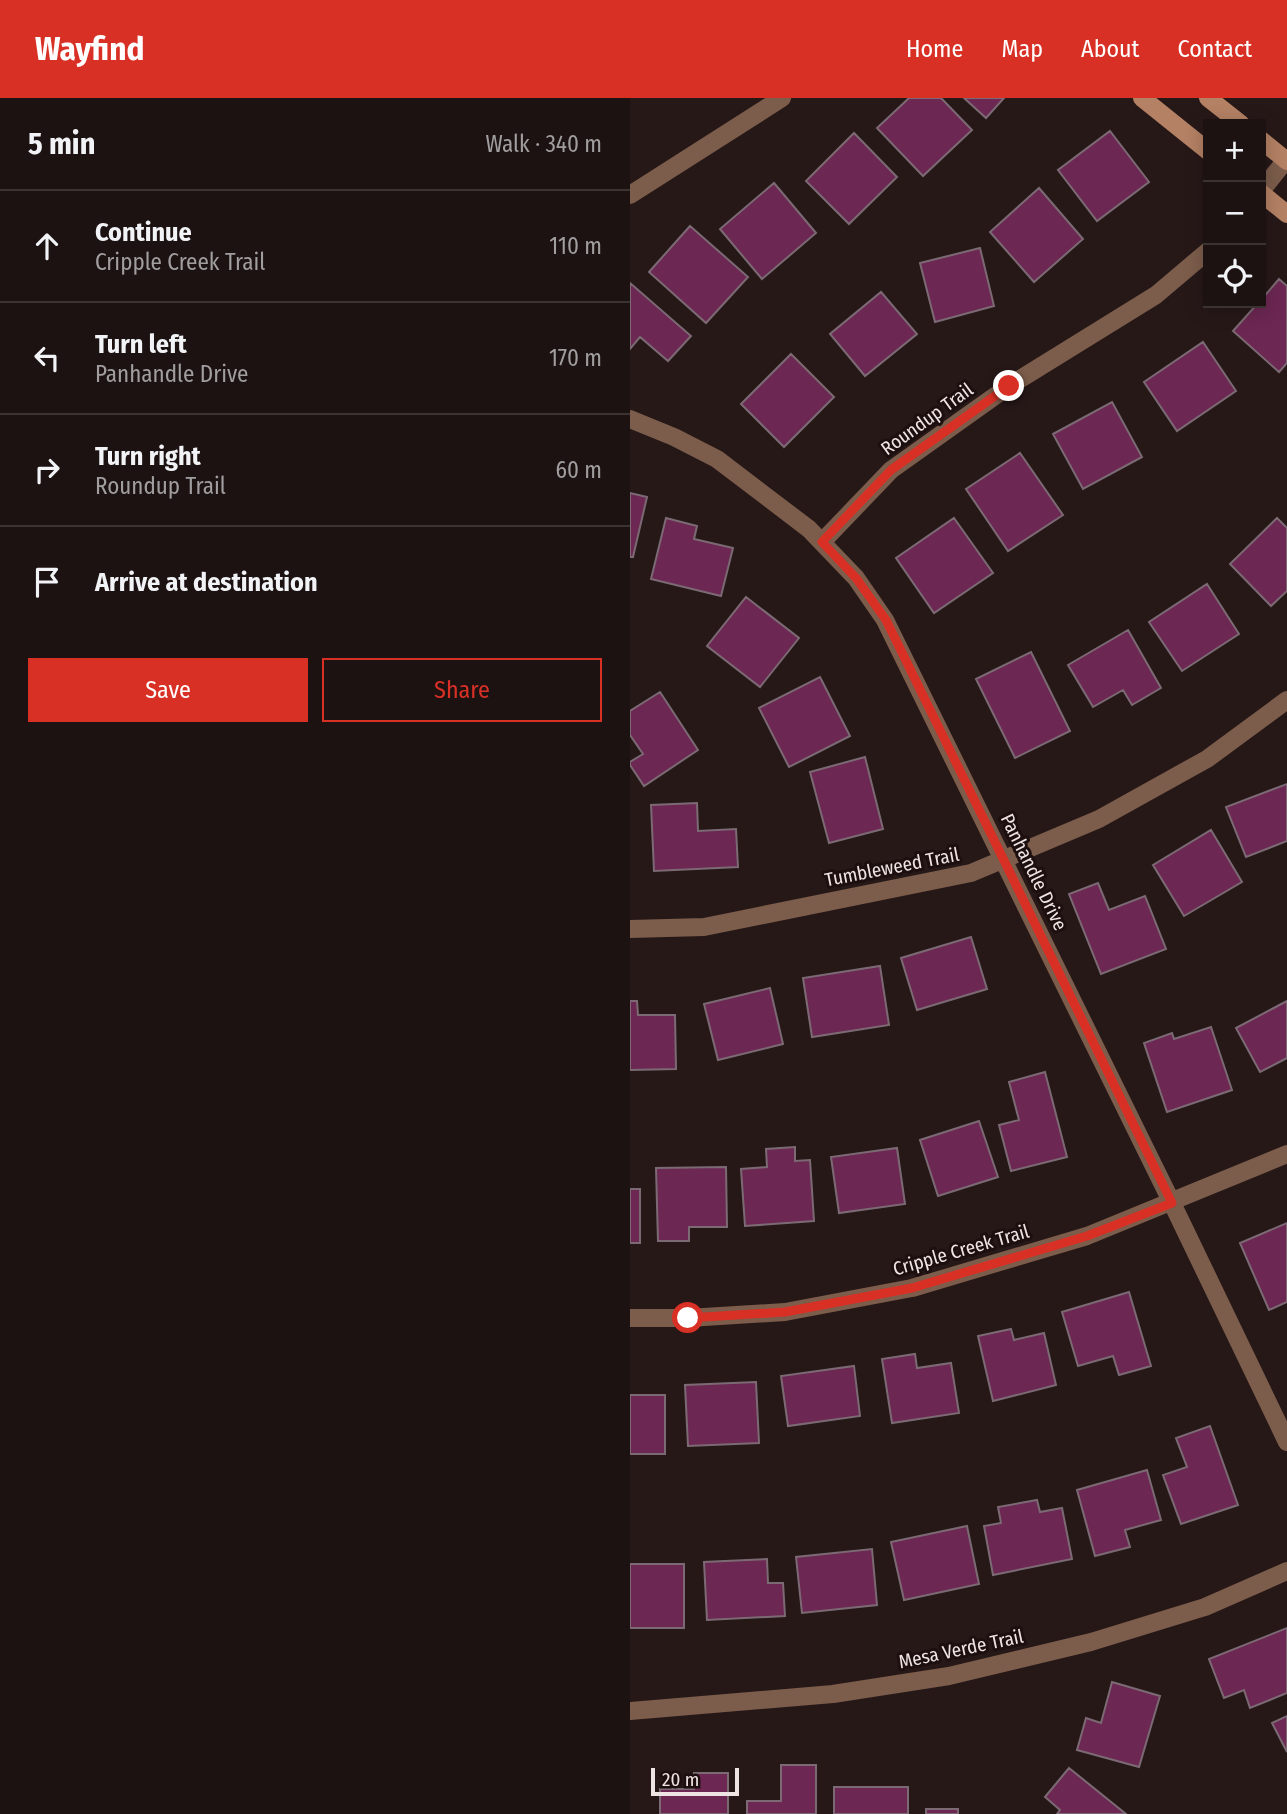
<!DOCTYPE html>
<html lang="en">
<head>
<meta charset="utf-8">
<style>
	body { margin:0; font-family:"Fira Sans Condensed",sans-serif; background:#2a2020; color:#f1f3f6 }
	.controls { position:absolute; right:21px; top:21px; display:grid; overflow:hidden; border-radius:0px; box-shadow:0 4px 18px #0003 }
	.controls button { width:63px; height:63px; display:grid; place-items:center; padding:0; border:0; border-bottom:2px solid #3b3232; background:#1d1212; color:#f1f3f6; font:35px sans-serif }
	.scale { position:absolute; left:21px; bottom:18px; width:88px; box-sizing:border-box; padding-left:7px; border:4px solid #efe4e4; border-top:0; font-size:19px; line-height:24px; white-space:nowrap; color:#efe4e4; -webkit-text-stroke:5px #1d0f0f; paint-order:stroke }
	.stop { position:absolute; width:21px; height:21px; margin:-16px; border:5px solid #d93025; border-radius:50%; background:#fff }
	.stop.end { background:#d93025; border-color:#fff; box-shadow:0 2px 7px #0008 }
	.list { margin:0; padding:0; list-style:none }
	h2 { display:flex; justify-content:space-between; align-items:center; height:91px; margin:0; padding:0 28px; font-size:30px }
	h2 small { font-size:23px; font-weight:400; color:#a09e9f }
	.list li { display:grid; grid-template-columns:46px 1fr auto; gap:21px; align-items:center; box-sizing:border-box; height:112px; padding:0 28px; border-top:2px solid #3b3232 }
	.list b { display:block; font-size:26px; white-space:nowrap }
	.list p { margin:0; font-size:23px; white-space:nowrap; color:#a09e9f }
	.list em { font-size:23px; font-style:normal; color:#a09e9f }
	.actions { display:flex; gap:14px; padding:21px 28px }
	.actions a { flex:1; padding:16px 0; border:2px solid #d93025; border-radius:0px; text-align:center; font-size:24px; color:#d93025 }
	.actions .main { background:#d93025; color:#fff }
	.icon { flex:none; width:38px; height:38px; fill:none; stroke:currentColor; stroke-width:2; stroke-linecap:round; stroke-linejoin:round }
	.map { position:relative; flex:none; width:657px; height:1716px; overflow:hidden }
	header { display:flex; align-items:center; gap:42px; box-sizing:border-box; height:98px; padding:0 35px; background:#d93025; color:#fff }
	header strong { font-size:33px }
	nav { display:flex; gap:38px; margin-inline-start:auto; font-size:24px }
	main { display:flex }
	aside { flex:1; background:#1d1212 }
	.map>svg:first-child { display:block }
	.building { fill:#6c2752; stroke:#7b6a73; stroke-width:2 }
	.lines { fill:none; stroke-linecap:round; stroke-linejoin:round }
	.street { stroke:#7c5d4b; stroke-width:18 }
	.secondary { stroke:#b48164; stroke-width:18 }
	.route { stroke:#d93025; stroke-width:9 }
	.labels { text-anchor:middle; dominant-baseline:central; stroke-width:6; stroke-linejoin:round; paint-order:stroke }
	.street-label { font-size:19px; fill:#efe4e4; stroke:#1d0f0f }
</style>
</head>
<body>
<header>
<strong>Wayfind</strong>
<nav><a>Home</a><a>Map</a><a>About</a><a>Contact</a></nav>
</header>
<main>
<aside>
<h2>5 min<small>Walk · 340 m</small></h2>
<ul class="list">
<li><svg class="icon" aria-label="ahead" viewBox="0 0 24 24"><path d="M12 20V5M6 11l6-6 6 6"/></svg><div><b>Continue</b><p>Cripple Creek Trail</p></div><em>110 m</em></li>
<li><svg class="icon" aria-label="left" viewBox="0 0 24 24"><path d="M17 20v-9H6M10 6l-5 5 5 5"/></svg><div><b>Turn left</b><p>Panhandle Drive</p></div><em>170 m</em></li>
<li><svg class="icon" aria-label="right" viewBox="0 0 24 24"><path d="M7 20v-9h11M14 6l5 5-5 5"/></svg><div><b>Turn right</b><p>Roundup Trail</p></div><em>60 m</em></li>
<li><svg class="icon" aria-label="arrive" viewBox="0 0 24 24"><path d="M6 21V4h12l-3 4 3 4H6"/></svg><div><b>Arrive at destination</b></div></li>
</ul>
<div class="actions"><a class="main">Save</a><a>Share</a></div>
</aside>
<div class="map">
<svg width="657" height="1716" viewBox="0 0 657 1716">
	<rect width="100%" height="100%" fill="#271818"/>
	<path class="building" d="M279,0H311L342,32L293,78L247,30Z
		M334,0H374L356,20Z
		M480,33L519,84L467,123L428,72Z
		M224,35L267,79L219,126L176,83Z
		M144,85L186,135L132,181L90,131Z
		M409,90L453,141L404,184L360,134Z
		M60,128L118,179L76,225L19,174Z
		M350,150L364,208L305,224L290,165Z
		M649,181L657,188V265L649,274L603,233L628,205H631V202Z
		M0,185L61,238L38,263L10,239L0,251Z
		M251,194L287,236L235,278L200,236Z
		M573,244L606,293L547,333L514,284Z
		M161,256L204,299L154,349L111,306Z
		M482,304L512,359L453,391L423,336Z
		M390,355L433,417L378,453L336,391Z
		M0,395L17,399L3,459H0Z
		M36,420L67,428L64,441L103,450L91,498L21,481Z
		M324,420L363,475L304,515L266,460Z
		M647,420L657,430V493L641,508L600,466Z
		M577,486L609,536L552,573L519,524Z
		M116,499L169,540L130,589L77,548Z
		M498,532L531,590L502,607L493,592L463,609L438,567Z
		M401,554L440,633L385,660L346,581Z
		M190,579L220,638L159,669L129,610Z
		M30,594L68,652L14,688L0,667V664L13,656L0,637V613Z
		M235,659L253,731L199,745L180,674Z
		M657,686V743L616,759L596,709Z
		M67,705L68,733L106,731L108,769L24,773L21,707Z
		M581,732L612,784L554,818L523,767Z
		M468,785L479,812L515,798L536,851L471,876L439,796Z
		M341,839L357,891L287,912L271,860Z
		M250,868L259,927L182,939L173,880Z
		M140,890L153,946L88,962L74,906Z
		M0,903H7L8,917H45L46,971L0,972Z
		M657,903V960L630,974L606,930Z
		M581,929L602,992L537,1014L514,945L542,935L544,941Z
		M415,974L437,1059L381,1073L369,1027L389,1022L379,984Z
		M349,1023L368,1079L308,1098L290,1042Z
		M165,1049V1063L180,1062L184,1123L115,1128L111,1071L137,1069L136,1051Z
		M267,1050L275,1106L209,1115L201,1059Z
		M96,1069L97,1129H59V1143H28L26,1070Z
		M0,1091H10V1145H0Z
		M657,1125V1204L639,1212L610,1145Z
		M499,1194L521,1268L489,1277L483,1258L448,1268L432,1214Z
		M381,1231L384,1242L414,1235L426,1287L363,1303L348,1238Z
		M285,1256L287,1270L321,1265L329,1315L262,1325L252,1261Z
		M224,1268L230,1318L158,1328L151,1278Z
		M126,1284L129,1345L58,1348L55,1287Z
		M0,1297H35V1356H0Z
		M580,1328L608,1407L551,1426L533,1377L557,1369L546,1340Z
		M517,1372L531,1422L495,1432L500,1449L465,1458L447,1392Z
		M407,1402L410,1414L432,1410L442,1461L363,1477L354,1428L371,1425L368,1409Z
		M337,1428L349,1486L274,1502L261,1444Z
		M242,1451L247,1507L172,1515L166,1459Z
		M137,1461L138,1485H153L155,1518L77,1522L74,1464Z
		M0,1466H54V1530H0Z
		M657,1530V1595L620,1610L614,1592L594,1600L579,1561Z
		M482,1584L530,1598L509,1669L447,1652L456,1620L471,1625Z
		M657,1618V1654L642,1625Z
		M151,1667H186V1716H117V1703H151Z
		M439,1670L496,1716H427L430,1712L415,1699Z
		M64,1675H98V1716H30V1691H64Z
		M204,1689H278V1716H204Z
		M296,1711H328V1716H296Z"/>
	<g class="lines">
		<path class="street" d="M631,93L656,62
			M0,97L152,0
			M0,321L44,339L87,361L179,431L226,480L255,522L542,1105L657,1344
			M192,444L261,372L379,288L526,197L578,153
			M0,831L74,829L341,775L469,721L577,661L657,602
			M0,1220H58L155,1214L282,1190L457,1138L657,1056
			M0,1613L203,1596L319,1578L461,1544L575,1509L657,1473"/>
		<path class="secondary" d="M512,0L578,53
			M578,0L611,26
			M631,42L657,63
			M631,95L657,116"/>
	</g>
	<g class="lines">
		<path class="route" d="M58,1220L155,1214L282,1190L457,1138L542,1105L256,522L226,480L192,444L261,372L379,288"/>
	</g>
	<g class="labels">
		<g class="street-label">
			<text transform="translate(297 321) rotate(-36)">Roundup Trail</text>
			<text transform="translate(262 769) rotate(-11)">Tumbleweed Trail</text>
			<text transform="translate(404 774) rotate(64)">Panhandle Drive</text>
			<text transform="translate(331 1152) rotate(-16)">Cripple Creek Trail</text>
			<text transform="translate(331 1551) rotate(-12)">Mesa Verde Trail</text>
		</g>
	</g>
</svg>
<div class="controls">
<button>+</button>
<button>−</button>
<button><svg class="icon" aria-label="locate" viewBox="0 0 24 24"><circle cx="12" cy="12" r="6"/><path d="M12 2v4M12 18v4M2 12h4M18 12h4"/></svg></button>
</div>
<div class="scale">20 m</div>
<div class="stop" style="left:58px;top:1220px"></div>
<div class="stop end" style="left:379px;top:288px"></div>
</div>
</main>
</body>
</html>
